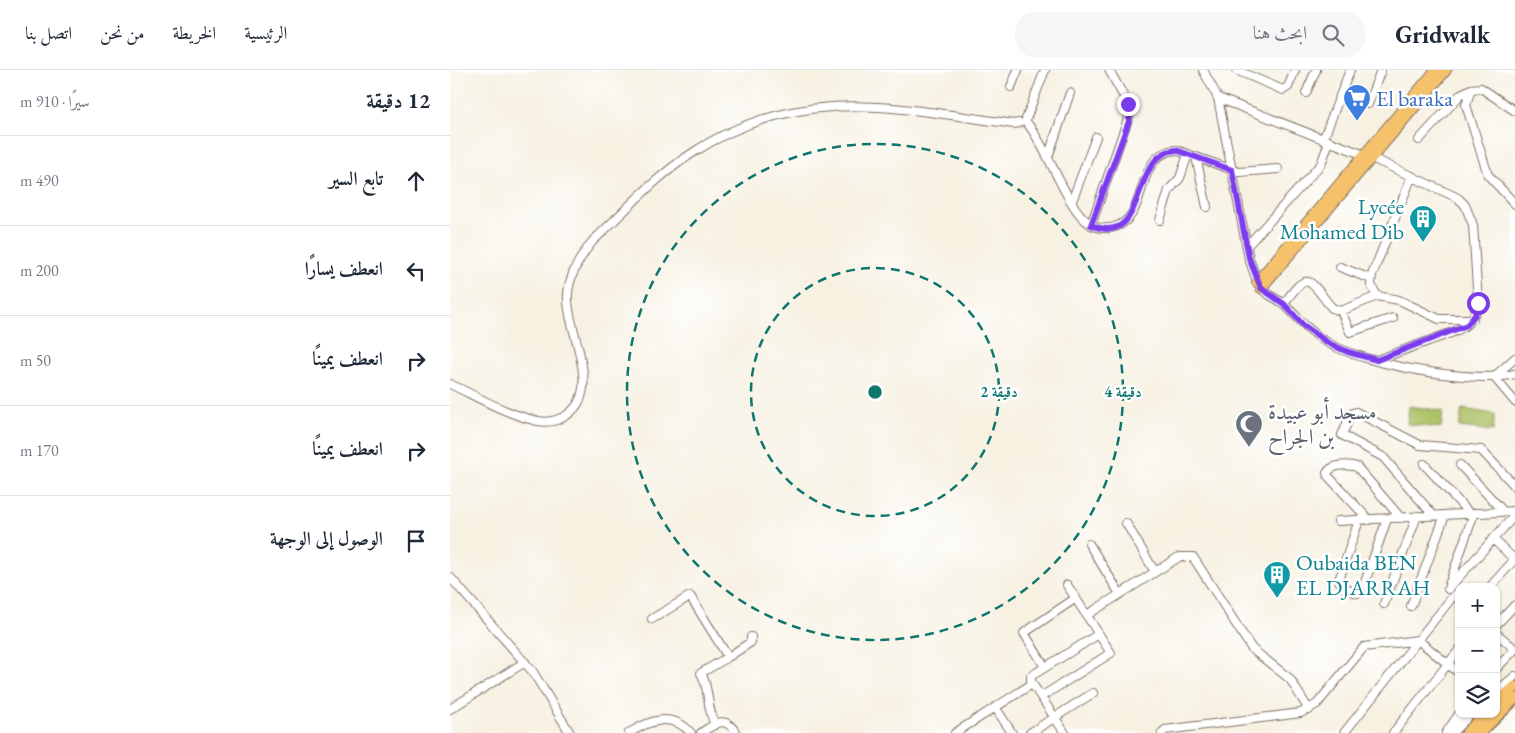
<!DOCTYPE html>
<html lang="ar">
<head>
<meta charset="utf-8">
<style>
	body { margin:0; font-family:"EB Garamond",Amiri,serif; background:#f6f6f7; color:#1f2937; direction:rtl }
	.controls { position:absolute; right:15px; bottom:15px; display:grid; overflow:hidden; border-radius:10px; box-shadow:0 1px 4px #0004 }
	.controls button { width:45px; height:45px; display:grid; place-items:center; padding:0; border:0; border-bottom:1px solid #e0e1e3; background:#fff; color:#1f2937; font:25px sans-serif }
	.stop { position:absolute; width:15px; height:15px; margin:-11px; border:4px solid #7c3aed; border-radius:50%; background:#fff }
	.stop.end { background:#7c3aed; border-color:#fff; box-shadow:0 1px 5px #0008 }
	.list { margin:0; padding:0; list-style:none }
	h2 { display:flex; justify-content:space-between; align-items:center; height:65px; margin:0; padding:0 20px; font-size:21px }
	h2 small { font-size:16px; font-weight:400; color:#747a83 }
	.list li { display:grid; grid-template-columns:32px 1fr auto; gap:15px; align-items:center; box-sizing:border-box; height:90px; padding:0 20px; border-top:1px solid #e0e1e3 }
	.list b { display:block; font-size:19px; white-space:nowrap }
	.list em { font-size:16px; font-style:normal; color:#747a83 }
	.icon { flex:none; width:28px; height:28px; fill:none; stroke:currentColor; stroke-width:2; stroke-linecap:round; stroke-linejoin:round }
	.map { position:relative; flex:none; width:1065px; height:663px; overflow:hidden; direction:ltr }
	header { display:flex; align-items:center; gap:30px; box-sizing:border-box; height:70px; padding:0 25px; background:#fff; border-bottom:1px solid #e0e1e3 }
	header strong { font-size:24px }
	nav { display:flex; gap:28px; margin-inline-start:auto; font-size:18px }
	.search { width:350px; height:45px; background:#f6f6f7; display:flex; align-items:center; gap:12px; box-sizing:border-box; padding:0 18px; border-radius:20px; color:#747a83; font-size:19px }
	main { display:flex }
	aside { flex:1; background:#fff }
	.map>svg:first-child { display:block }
	.green { fill:#aec368; stroke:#747643 }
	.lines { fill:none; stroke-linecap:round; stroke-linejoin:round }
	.minor-casing { stroke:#7d7063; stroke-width:10 }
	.major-casing { stroke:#7d7063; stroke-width:12 }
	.highway-casing { stroke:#7d7063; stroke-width:14 }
	.minor { stroke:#fff; stroke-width:8 }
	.major { stroke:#f5c16b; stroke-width:10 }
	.highway { stroke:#f5c16b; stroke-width:11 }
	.route { stroke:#7c3aed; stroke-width:6 }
	.ring { fill:none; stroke:#0f766e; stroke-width:2.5; stroke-dasharray:9 6 }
	.labels { text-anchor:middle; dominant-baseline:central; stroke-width:5; stroke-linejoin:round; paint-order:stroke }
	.shop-label { font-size:22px; fill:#366cbe; stroke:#fff; text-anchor:start }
	.culture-label { font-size:22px; fill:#0d838f; stroke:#fff; text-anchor:end }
	.worship-label { font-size:22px; fill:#5b616d; stroke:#fff; text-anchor:start }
	.centre { fill:#0f766e; stroke:#fff; stroke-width:2.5 }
	.ring-label { font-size:15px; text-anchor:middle; font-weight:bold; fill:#0f766e; stroke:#fff; stroke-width:5; stroke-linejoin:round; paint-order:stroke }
</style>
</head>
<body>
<header>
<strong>Gridwalk</strong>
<div class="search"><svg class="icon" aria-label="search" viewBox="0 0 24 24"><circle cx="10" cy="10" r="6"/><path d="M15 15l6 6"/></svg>ابحث هنا</div>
<nav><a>الرئيسية</a><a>الخريطة</a><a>من نحن</a><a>اتصل بنا</a></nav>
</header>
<main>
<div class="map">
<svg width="1065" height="663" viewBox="0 0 1065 663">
	<rect width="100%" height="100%" fill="#fff"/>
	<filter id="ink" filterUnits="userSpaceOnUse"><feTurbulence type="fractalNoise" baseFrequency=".02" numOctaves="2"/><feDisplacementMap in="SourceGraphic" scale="10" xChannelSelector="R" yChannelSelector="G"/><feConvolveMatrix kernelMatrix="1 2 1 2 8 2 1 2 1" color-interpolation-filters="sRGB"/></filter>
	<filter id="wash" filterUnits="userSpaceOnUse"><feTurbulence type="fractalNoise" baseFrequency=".0096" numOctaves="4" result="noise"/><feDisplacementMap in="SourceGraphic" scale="20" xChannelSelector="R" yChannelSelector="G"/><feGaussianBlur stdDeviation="1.12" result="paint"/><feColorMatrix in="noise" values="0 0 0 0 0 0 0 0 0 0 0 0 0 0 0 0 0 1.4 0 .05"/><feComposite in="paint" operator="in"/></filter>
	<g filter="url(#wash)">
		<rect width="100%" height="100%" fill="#f7f1e2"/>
		<path class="green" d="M959,336L993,341L991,358L957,354Z
			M1012,339L1045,344L1043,361L1009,357Z"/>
	</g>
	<g filter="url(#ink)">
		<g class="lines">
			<defs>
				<path id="minor" d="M753,0L768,28L799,189C803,198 805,209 811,217C816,226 828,228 835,235C849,249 861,263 878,273C917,295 1021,314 1065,304
					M786,0L833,20L838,17L845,0
					M561,17L568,0
					M856,23L866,0
					M768,28L922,88L1008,128L1015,135L1023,155L1028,233C1024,248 1020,254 1006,261L927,290
					M918,34L931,0
					M1065,41L1031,18L1021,19L1016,35L1038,105L1065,134
					M576,49L595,0
					M577,53C597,76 617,139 639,153C645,158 652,159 660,158C702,152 681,84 726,80L789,102L828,99
					M873,70L900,0
					M969,70L1011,24L1021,19
					M598,87L620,23
					M746,87L757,137
					M622,131L646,67
					M710,150L719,120L730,108L738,84
					M641,155L680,43L678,34L659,0
					M797,176L871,94L879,72
					M890,197L921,209
					M927,226L921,215L922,205L962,106
					M834,234C859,197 860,212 882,238L891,241L927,226L949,230L989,249H1023
					M891,241L900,262L943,248
					M1065,288L1044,307L1065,332
					M0,314C28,327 58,345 88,351C98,353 109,350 117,345C155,319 115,259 118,223C120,203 130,187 142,172C174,142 204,108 241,84C347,13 447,38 564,54L569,53
					M974,394L1019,443
					M1010,395L1053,441
					M983,445L933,387L892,365L901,344L906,342L970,375L1031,380L1065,416
					M909,450L889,510L893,518L907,523L912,521L937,449
					M919,450L878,406L877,403C882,394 898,394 907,397L951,448
					M888,451L1065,441
					M676,453L705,502
					M1043,469L1065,490
					M639,474L670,524
					M0,507L83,602L120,663
					M999,515L1024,443
					M1040,517L1065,489
					M998,519L1065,445
					M934,534L967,446
					M961,536L995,445
					M637,545L729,487H743L802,579L840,609L859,640
					M202,549L240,526L278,587L251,603C260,619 256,636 265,655
					M1046,555L1065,535
					M1046,563L1065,579
					M278,587L301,572V567
					M595,597L574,563L626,528
					M1046,599L1065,579
					M1046,622L1065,606
					M591,627L661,583L617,515
					M545,637L562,663
					M0,639L75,592
					M179,663C200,650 222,642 241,663
					M251,663C265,654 275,644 286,663
					M505,663L582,614
					M580,663L643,623
					M615,663L581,612V606L649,564
					M712,663L715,660L851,643L867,634L914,577L968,570L1009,603
					M894,663L1004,525L1009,529
					M943,663L1009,580
					M996,663L1009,644
					M1002,663L1021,644"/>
				<path id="major" d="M807,212L986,0
					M811,218L996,0"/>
				<path id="highway" d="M1046,634L1065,617
					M1017,663L1036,644
					M1029,663L1065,628"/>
			</defs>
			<use href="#minor" class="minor-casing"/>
			<use href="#major" class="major-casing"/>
			<use href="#highway" class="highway-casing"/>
			<use href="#minor" class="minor"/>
			<use href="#major" class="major"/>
			<use href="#highway" class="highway"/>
		</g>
	</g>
	<g class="lines" filter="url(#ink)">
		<path class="route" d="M678,34L680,44L679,51L641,155C699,180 678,84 726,80L782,100L799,188L811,218L834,234L853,255L878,273L898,282L927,290L1017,255L1025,245L1028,233"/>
	</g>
	<g class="ring">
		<circle cx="425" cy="322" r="124"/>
		<circle cx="425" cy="322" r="248"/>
	</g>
	<defs>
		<symbol id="supermarket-pin" viewBox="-11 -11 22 30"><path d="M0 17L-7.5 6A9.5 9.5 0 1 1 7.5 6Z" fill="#3f7fe0" stroke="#fff"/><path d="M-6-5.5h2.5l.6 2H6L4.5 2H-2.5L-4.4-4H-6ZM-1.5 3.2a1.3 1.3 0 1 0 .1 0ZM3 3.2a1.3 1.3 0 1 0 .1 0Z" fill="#fff"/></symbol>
		<symbol id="building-pin" viewBox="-11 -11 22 30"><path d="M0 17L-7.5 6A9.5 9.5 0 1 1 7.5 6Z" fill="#0f9aa8" stroke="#fff"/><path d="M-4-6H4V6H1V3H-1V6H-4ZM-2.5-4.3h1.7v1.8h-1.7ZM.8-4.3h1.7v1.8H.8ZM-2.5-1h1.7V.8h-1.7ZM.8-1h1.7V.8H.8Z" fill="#fff"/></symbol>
		<symbol id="mosque-pin" viewBox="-11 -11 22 30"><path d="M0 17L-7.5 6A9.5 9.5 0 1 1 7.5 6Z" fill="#6b7280" stroke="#fff"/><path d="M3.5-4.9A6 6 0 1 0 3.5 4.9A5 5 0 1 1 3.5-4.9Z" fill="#fff"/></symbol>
	</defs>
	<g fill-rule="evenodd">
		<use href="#supermarket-pin" x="891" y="12" width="32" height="43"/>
		<use href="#building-pin" x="957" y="133" width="32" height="43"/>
		<use href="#mosque-pin" x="783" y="338" width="32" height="43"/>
		<use href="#building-pin" x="811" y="489" width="32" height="43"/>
	</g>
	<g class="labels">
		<g class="shop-label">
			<text x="926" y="28">El baraka</text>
		</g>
		<g class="culture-label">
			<text x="954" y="136">Lycée<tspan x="954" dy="25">Mohamed Dib</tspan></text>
			<text x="846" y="492" text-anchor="start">Oubaida BEN<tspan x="846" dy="25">EL DJARRAH</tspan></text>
		</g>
		<g class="worship-label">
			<text x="818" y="341">مسجد أبو عبيدة<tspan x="818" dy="25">بن الجراح</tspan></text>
		</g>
	</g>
	<circle cx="425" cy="322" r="8" class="centre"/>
	<g class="ring-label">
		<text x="549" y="327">2 دقيقة</text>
		<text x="673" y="327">4 دقيقة</text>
	</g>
</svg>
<div class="controls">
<button>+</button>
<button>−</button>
<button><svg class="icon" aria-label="layers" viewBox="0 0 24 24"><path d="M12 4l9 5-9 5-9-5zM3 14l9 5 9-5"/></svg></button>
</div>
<div class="stop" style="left:1028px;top:233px"></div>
<div class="stop end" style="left:678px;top:34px"></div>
</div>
<aside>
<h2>12 دقيقة<small>سيرًا · 910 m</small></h2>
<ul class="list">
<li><svg class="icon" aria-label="ahead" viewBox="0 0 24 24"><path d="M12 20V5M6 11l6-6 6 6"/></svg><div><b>تابع السير</b></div><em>490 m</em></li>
<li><svg class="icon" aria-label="left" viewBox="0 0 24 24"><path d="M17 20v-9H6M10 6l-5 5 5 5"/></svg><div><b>انعطف يسارًا</b></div><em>200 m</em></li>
<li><svg class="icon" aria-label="right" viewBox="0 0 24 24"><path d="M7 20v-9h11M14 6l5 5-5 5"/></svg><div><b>انعطف يمينًا</b></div><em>50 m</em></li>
<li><svg class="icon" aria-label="right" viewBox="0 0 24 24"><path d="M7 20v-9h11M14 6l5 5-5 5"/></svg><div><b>انعطف يمينًا</b></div><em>170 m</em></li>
<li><svg class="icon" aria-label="arrive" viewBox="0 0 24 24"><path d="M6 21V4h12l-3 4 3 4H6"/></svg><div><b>الوصول إلى الوجهة</b></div></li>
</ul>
</aside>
</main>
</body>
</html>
